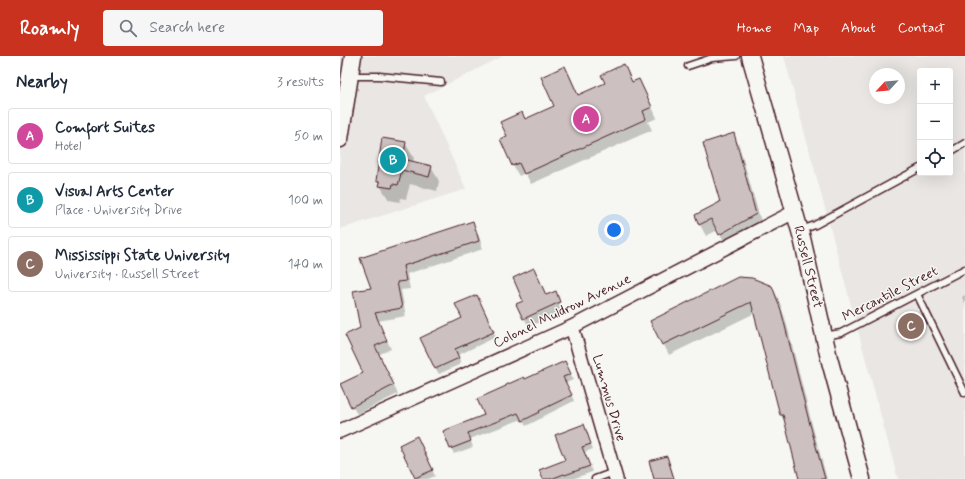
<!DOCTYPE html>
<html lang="en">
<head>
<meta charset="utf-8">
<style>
	body { margin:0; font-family:Mynerve,sans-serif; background:#f6f6f7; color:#1f2937 }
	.controls { position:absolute; right:12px; top:12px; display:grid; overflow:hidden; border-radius:4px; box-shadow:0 4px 16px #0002 }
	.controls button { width:36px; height:36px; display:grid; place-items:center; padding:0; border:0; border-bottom:1px solid #e0e1e3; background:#fff; color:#1f2937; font:20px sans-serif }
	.compass { position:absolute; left:529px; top:12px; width:36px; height:36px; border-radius:50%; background:#fff; box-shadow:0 4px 16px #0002; rotate:244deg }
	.you { position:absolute; left:274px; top:174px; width:14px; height:14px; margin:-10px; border:3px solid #fff; border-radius:50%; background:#1a73e8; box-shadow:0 0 0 6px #1a73e833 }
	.badge { display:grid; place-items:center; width:26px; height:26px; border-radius:50%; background:#c8321e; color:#fff; font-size:13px; font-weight:700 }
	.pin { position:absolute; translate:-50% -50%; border:2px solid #fff; box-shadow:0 1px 4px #0006 }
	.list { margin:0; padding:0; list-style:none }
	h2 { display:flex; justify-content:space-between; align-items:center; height:52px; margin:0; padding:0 16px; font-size:17px }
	h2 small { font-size:13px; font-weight:400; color:#747a83 }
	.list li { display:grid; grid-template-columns:26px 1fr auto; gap:12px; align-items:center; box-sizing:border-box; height:56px; margin:0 8px 8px; padding:0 8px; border:1px solid #e0e1e3; border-radius:4px }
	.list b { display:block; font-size:15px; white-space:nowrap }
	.list p { margin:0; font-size:13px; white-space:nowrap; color:#747a83 }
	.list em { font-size:13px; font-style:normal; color:#747a83 }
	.icon { flex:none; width:22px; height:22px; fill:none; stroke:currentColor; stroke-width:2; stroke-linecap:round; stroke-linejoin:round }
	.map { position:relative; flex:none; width:625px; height:423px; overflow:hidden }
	header { display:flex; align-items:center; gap:24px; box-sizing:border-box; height:56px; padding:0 20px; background:#c8321e; color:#fff }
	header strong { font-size:19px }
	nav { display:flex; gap:22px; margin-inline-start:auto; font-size:14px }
	.search { width:280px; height:36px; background:#f6f6f7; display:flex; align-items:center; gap:10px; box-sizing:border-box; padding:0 14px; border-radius:4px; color:#747a83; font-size:15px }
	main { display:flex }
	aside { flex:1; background:#fff }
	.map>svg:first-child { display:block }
	.built { fill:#e9e6e3; fill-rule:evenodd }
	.shadow { fill:#0003 }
	.building { fill:#ccc1c0; stroke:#4a1f2b }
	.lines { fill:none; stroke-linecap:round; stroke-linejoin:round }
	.service-casing { stroke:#4a1f2b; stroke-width:9 }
	.minor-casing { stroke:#4a1f2b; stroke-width:16 }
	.tertiary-casing { stroke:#4a1f2b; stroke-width:19 }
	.service { stroke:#f6f6f2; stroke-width:6 }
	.minor { stroke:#f6f6f2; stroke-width:13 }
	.tertiary { stroke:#f6f6f2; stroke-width:16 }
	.labels { text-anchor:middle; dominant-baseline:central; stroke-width:3; stroke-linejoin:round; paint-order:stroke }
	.street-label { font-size:14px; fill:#4a1f2b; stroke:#f6f6f2 }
</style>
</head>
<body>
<header>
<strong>Roamly</strong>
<div class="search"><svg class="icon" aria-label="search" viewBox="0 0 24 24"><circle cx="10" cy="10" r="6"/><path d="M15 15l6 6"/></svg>Search here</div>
<nav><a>Home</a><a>Map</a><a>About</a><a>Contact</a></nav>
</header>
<main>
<aside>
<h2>Nearby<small>3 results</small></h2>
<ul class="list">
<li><span class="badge" style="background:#d1479c">A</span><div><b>Comfort Suites</b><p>Hotel</p></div><em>50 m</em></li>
<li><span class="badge" style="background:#0f9aa8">B</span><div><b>Visual Arts Center</b><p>Place · University Drive</p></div><em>100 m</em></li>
<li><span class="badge" style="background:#8d6e63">C</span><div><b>Mississippi State University</b><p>University · Russell Street</p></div><em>140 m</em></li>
</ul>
</aside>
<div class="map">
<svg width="625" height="423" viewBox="0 0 625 423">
	<rect width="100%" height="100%" fill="#f6f6f2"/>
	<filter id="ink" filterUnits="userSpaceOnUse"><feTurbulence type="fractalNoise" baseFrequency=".025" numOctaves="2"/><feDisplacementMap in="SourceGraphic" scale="8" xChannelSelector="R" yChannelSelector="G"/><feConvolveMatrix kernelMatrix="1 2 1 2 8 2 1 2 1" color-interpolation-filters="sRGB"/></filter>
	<g filter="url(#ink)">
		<path class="built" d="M0,0H163L84,40L126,133L0,173Z
			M444,0H625V423H558ZM580,15H610V117H580ZM535,18H559V42H535Z"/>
		<path class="shadow" d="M284,10L293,27L299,24L305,35L317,62L308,66L312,74L191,128L185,117L179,120L173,110L168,81L185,64L215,51L225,11L231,22L239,40L266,27Z
			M393,78L399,89L422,169L386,189L378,174L366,180L360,169L356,159L382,147Z
			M65,87L74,102L73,107L91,111L99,125L97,135L70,128L66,143L61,142L60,146L49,144L37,125Z
			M132,166L137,174L143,193L67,218L70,233L61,234L66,260L38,265L51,293L38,299L58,338L17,358L12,350L24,318L21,273L32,233L22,202Z
			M194,214L207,240L215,236L224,255L189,271L184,262V245Z
			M432,231L438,242L446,265L473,372L487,423H460L446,368L441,359L415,257L329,299L312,265Z
			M625,239V248L622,241Z
			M139,245L156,281L118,299L121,308L99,318L96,313Z
			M228,311L233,324L226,327L234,345L202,361V362L186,370L182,363L130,383L133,391L114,398L111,392L145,359L185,325Z
			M246,375L253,393L245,396L252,416L232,423H204L226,405Z
			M80,387L95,420L88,423H76L60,389Z
			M327,401L330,407L335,423H315Z"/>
		<path class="building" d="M284,8L292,26L299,23L312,51L303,55L306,63L184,118L179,107L172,110L160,83L167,80L160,66L182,56L185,63L214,50L201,21L225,10L238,39L265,27L261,19Z
			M394,77L416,158L379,179L371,163L359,169L355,159L380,146L363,87Z
			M42,82L66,86L63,103L92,110L89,121L62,114L58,129L53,128L52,132L39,130L40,126L36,125Z
			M133,165L139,185L63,210L66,225L57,226L62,252L35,257L47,285L35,290L54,329L11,351L0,328L23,317L5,279L20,272L13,235L31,232L20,202Z
			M194,212L206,239L216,235L220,246L183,263L176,248L183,245L173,222Z
			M398,221L412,222L432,230L441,254L468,361L485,423H459L443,359H440L411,246L322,289L310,265Z
			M137,239L154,276L115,293L119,302L95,313L80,282L122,262L115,248Z
			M225,305L231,318L223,321L232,339L199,355L200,356L182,365L178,357L128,377L131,385L110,393L103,375L144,359L137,343L166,330V329L184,321L185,323Z
			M244,368L251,388L242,391L250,410L225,419L224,418L211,423H203L199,414L225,404L215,379Z
			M77,380L93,414L75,422L59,389Z
			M327,400L334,423H314L309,405Z"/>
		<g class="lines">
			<defs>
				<path id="service" d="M348,10L372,2L396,0
					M11,20H39L101,26
					M610,96L625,87
					M461,174L475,169L580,112
					M577,238L625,337
					M484,280L501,277L625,213
					M255,423L274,416"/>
				<path id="minor" d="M232,271L276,423
					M0,375L232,271L454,156"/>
				<path id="tertiary" d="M410,0L462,182L489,302L522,423
					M0,83L13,0"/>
			</defs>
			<use href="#service" class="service-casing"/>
			<use href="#minor" class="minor-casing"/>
			<use href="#tertiary" class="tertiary-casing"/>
			<use href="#service" class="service"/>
			<use href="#minor" class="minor"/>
			<use href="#tertiary" class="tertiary"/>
		</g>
	</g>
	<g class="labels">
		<g class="street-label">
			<text transform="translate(468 211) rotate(76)">Russell Street</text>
			<text transform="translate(550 238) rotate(-27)">Mercantile Street</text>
			<text transform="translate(222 255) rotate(-26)">Colonel Muldrow Avenue</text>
			<text transform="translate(269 342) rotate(74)">Lummus Drive</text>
		</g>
	</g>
</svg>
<div class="controls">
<button>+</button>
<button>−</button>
<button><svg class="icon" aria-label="locate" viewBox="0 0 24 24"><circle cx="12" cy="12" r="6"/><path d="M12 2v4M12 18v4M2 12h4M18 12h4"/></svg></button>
</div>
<svg class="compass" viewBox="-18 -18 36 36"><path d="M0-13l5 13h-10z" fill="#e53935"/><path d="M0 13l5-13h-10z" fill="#747a83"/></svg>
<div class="you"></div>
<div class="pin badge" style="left:246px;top:63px;background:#d1479c">A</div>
<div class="pin badge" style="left:53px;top:104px;background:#0f9aa8">B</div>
<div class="pin badge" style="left:571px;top:270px;background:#8d6e63">C</div>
</div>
</main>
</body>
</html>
